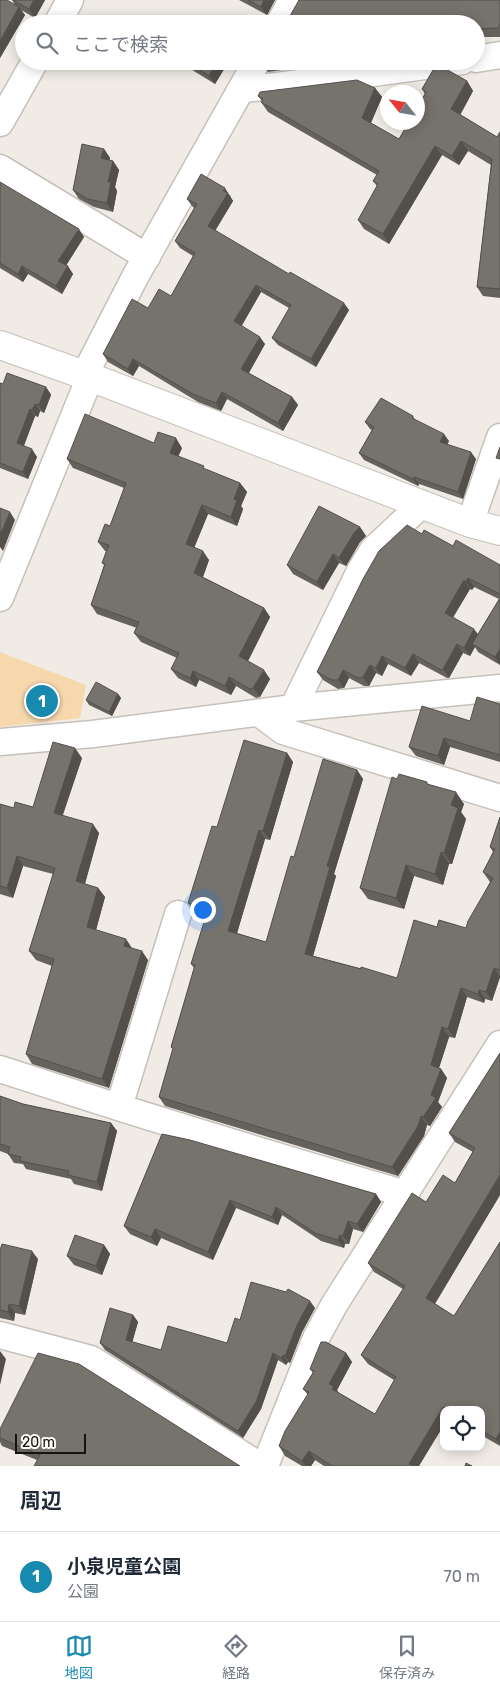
<!DOCTYPE html>
<html lang="ja">
<head>
<meta charset="utf-8">
<style>
	body { margin:0; font-family:Rubik,"Noto Sans JP",sans-serif; background:#f6f6f7; color:#1f2937 }
	.controls { position:absolute; right:15px; bottom:15px; display:grid; overflow:hidden; border-radius:10px; box-shadow:0 2px 12px #0003 }
	.controls button { width:45px; height:45px; display:grid; place-items:center; padding:0; border:0; border-bottom:1px solid #e0e1e3; background:#fff; color:#1f2937; font:25px sans-serif }
	.compass { position:absolute; left:380px; top:85px; width:45px; height:45px; border-radius:50%; background:#fff; box-shadow:0 2px 12px #0003; rotate:301deg }
	.scale { position:absolute; left:15px; bottom:12px; width:71px; box-sizing:border-box; padding-left:5px; border:2px solid #151311; border-top:0; font-size:14px; line-height:18px; white-space:nowrap; color:#151311; -webkit-text-stroke:4px #fef9f2; paint-order:stroke }
	.you { position:absolute; left:202px; top:909px; width:18px; height:18px; margin:-12px; border:4px solid #fff; border-radius:50%; background:#1a73e8; box-shadow:0 0 0 8px #1a73e833 }
	.badge { display:grid; place-items:center; width:32px; height:32px; border-radius:50%; background:#198aaf; color:#fff; font-size:16px; font-weight:700 }
	.pin { position:absolute; translate:-50% -50%; border:2px solid #fff; box-shadow:0 1px 5px #0006 }
	.list { margin:0; padding:0; list-style:none }
	h2 { display:flex; justify-content:space-between; align-items:center; height:65px; margin:0; padding:0 20px; font-size:21px }
	h2 small { font-size:16px; font-weight:400; color:#747a83 }
	.list li { display:grid; grid-template-columns:32px 1fr auto; gap:15px; align-items:center; box-sizing:border-box; height:90px; padding:0 20px; border-top:1px solid #e0e1e3 }
	.list b { display:block; font-size:19px; white-space:nowrap }
	.list p { margin:0; font-size:16px; white-space:nowrap; color:#747a83 }
	.list em { font-size:16px; font-style:normal; color:#747a83 }
	.icon { flex:none; width:28px; height:28px; fill:none; stroke:currentColor; stroke-width:2; stroke-linecap:round; stroke-linejoin:round }
	.map { position:relative; flex:none; width:500px; height:1466px; overflow:hidden }
	.search { position:absolute; background:#fff; box-shadow:0 2px 12px #0003; left:15px; right:15px; top:15px; height:55px; display:flex; align-items:center; gap:12px; box-sizing:border-box; padding:0 18px; border-radius:28px; color:#747a83; font-size:19px }
	.sheet { height:155px; background:#fff }
	nav { display:flex; justify-content:space-around; align-items:center; box-sizing:border-box; height:70px; border-top:1px solid #e0e1e3; background:#fff; font-size:14px; color:#747a83 }
	nav a { display:grid; justify-items:center; gap:2px }
	nav .on { color:#198aaf }
	.map>svg:first-child { display:block }
	.green { fill:#f6d8ac }
	.lines { fill:none; stroke-linecap:round; stroke-linejoin:round }
	.street-casing { stroke:#c5c1ba; stroke-width:29 }
	.secondary-casing { stroke:#c5c1ba; stroke-width:30 }
	.street { stroke:#fff; stroke-width:26 }
	.secondary { stroke:#fff; stroke-width:28 }
	.wall { fill:#65625d; fill-rule:evenodd }
	.shaded-wall { fill:#53504c }
	.building { fill:#76726c; stroke:#53504c }
</style>
</head>
<body>
<div class="map">
<svg width="500" height="1466" viewBox="0 0 500 1466">
	<rect width="100%" height="100%" fill="#f0ece5"/>
	<path class="green" d="M0,652L86,685L80,718L0,727Z"/>
	<g class="lines">
		<defs>
			<path id="street" d="M57,24L70,0
				M279,24L292,0
				M476,59L500,55
				M242,89L277,86L462,61
				M0,123L35,61
				M0,168L147,257
				M84,376L135,277L257,61
				M470,523L500,437
				M0,598L90,377
				M293,708L360,571L373,550L422,504
				M259,713L283,731L500,798
				M0,742L93,734L293,708L500,688
				M0,1069C135,1113 270,1155 406,1194
				M119,1107L178,914
				M0,1335L91,1359L260,1466
				M265,1466L316,1338L334,1305L500,1044"/>
			<path id="secondary" d="M0,345L90,377L470,523L500,531"/>
		</defs>
		<use href="#street" class="street-casing"/>
		<use href="#secondary" class="secondary-casing"/>
		<use href="#street" class="street"/>
		<use href="#secondary" class="secondary"/>
	</g>
	<path class="wall" d="M0,0L15,5L12,0H45L35,18L21,10L25,15L0,58Z
		M239,0H275L267,15Z
		M500,0V37H481L482,43L476,44V24L286,23Z
		M184,61H223L226,66L215,84L189,68Z
		M263,61H344L268,72L262,63Z
		M467,81L473,91L460,115L497,137L500,132V298L483,296L477,287L491,165L468,151L459,165L442,155L389,244L364,229L358,220L377,186L373,181L377,175L268,112L261,102L262,101L258,96L375,88L382,97L371,123L399,139L425,94L422,89Z
		M104,149L110,158L109,160L113,161L119,170L115,187L117,191L113,212L94,207L79,199L73,190Z
		M0,182L84,237L66,265L73,274L62,294L28,274L23,282L0,268Z
		M231,195L230,196L233,201L215,231L349,310L316,367L278,345L272,338L289,308L261,292L241,326L265,344L249,373L292,397L298,405L283,431L227,399L221,411L198,402L139,366L133,376L108,362L103,354L148,308L171,296L193,256L180,248L175,241L194,208L192,206L187,199Z
		M0,383L3,384L46,387L51,395L44,413L40,411L38,417L35,416L24,446L37,457L28,479L0,468Z
		M413,416L415,420L449,441L447,444L476,459L463,499L419,484L418,486L364,460L359,453L372,430L370,429L365,422Z
		M154,443L182,448L178,456L207,470L240,483L247,492L241,506L243,509L237,526L208,514L194,548L209,560L203,577L264,608L270,617L248,661L270,679L260,697L256,698L236,686L231,695L199,680L196,687L178,678L171,669L177,658L141,642L134,633L137,628L97,614L91,605L104,565L102,563L106,551H105L98,542L110,526L124,488L73,468L67,459Z
		M360,527L366,536L360,542L346,566L339,563L323,590L293,574L287,565Z
		M422,534L500,565V665L478,652L475,647L470,656L463,653L449,678H447L419,663L411,676L388,664L382,676L376,673L369,686H364L349,678L344,688L338,689L323,680L317,672ZM474,587L499,599L478,634L453,617L470,589L472,590Z
		M118,694L121,698L112,716L89,705L86,700Z
		M500,704V762L450,747L444,765L416,756L409,747L470,721Z
		M287,753L293,762L270,840L265,839L237,933L266,942L294,857L357,770L363,779L334,874L336,876L313,956L397,978L437,927L466,928L490,882L483,872L493,852L490,847L500,817V977L492,1001L485,999L484,1003L467,997L455,1038L449,1037L439,1068L441,1069L447,1078L438,1102L442,1107L430,1126L427,1125L424,1136L398,1176L165,1106L159,1097L173,1049L171,1047L194,968L191,964L206,916L195,912L188,903L217,827Z
		M82,758L63,815L99,833L85,884L98,888L105,897L96,930L132,948L148,960L109,1088L32,1064L26,1054L52,966L36,960L29,951L53,874L23,866L13,898L0,894V804L14,808L33,807Z
		M397,779L429,785L464,804L461,812L466,819L452,864H449L443,885L414,876L404,909L368,899L360,888Z
		M500,1053V1195L435,1304L454,1316L500,1242V1446L481,1435V1410H444L419,1466H324L315,1460L311,1466H302L285,1456L279,1446L308,1395L303,1389L313,1373L310,1369L346,1353L352,1362L337,1390L339,1393L375,1414L394,1380L368,1364L361,1355L403,1289L374,1272L368,1263L426,1202L455,1183L473,1152L455,1142L449,1133Z
		M0,1096L23,1104L111,1123L117,1131L102,1191L74,1184L71,1179L26,1169L23,1164L14,1163L8,1154L0,1151Z
		M162,1134L376,1194L381,1202L363,1232L353,1229L349,1244H345L344,1248L321,1241L282,1215L278,1225L236,1208L213,1260L161,1238L157,1246L130,1234L124,1226Z
		M104,1245L110,1254L102,1275L74,1265L67,1256Z
		M0,1250L38,1259L25,1315L15,1313L14,1321L0,1318Z
		M315,1308L302,1332L290,1363L288,1362L286,1365L278,1360L261,1409L243,1438L105,1350L100,1343L133,1315L138,1322L132,1342L161,1350L227,1343L240,1320Z
		M0,1429L240,1466L37,1460L2,1446L0,1442Z"/>
	<path class="shaded-wall" d="M34,0H45L35,18L29,9Z
		M264,0H275L267,15L261,7Z
		M19,7L25,15L0,58V41Z
		M476,31L481,37L482,43L476,34Z
		M218,61H223L226,66L215,84L209,76Z
		M467,81L473,91L458,119L451,109Z
		M375,88L382,97L369,127L362,118Z
		M461,141L468,151L459,165L452,156Z
		M435,146L442,155L389,244L383,234Z
		M104,149L110,158L108,167L101,158Z
		M113,161L119,170L115,187L117,191L113,212L107,203L108,182Z
		M225,188L233,201L213,234L208,226Z
		M79,229L84,237L64,269L58,261Z
		M22,266L28,274L23,282L18,274Z
		M68,266L73,274L62,294L56,286Z
		M256,285L261,292L240,329L234,321Z
		M344,303L349,310L316,367L311,359Z
		M260,337L265,344L247,376L241,369Z
		M133,359L139,366L133,376L128,369Z
		M46,387L51,395L44,413L39,405Z
		M222,392L227,399L221,411L216,403Z
		M292,397L298,405L283,431L278,423Z
		M35,404L40,411L38,417L32,410Z
		M30,409L35,416L22,450L17,443Z
		M444,434L449,441L445,449L440,442Z
		M176,438L182,448L176,462L170,453Z
		M32,449L37,457L28,479L23,472Z
		M471,452L476,459L463,499L458,492Z
		M414,477L419,484L418,486L413,479Z
		M240,483L247,492L241,506L243,509L237,526L231,517L234,499Z
		M202,505L208,514L192,553L186,544Z
		M10,512L15,520L3,551L0,547V535Z
		M360,527L366,536L360,542L346,566L339,558L354,533Z
		M203,551L209,560L201,582L194,573Z
		M333,554L339,563L323,590L317,582Z
		M468,578L474,587L472,590L466,582Z
		M464,580L470,589L451,621L445,613Z
		M264,608L270,617L246,665L239,656Z
		M474,629L480,637L472,644L475,647L470,656L464,648Z
		M457,644L463,653L449,678L443,669Z
		M500,649V665L495,657Z
		M413,654L419,663L411,676L405,668Z
		M382,656L388,664L382,676L376,668Z
		M370,665L376,673L369,686L363,677Z
		M264,670L270,679L260,697L253,688Z
		M343,670L349,678L344,688L338,680Z
		M193,671L199,680L196,687L190,678Z
		M229,677L236,686L231,695L225,686Z
		M118,694L121,698L112,716L109,712Z
		M444,738L450,747L444,765L438,756Z
		M75,748L82,758L60,822L54,813Z
		M287,753L293,762L270,840L263,831Z
		M357,770L363,779L334,874L336,876L311,963L305,954L327,866Z
		M456,792L464,804L461,812L466,819L452,864L444,853L451,805Z
		M93,824L99,833L83,890L76,881Z
		M259,830L265,839L235,940L228,931Z
		M441,852L449,864L443,885L435,874Z
		M17,856L23,866L13,898L7,888Z
		M406,865L414,876L404,909L396,898Z
		M98,888L105,897L94,937L87,927Z
		M126,939L132,948L124,946Z
		M142,951L148,960L109,1088L102,1079Z
		M494,968L500,977L492,1001L486,992Z
		M461,988L467,997L455,1038L448,1029Z
		M479,990L485,999L484,1003L478,994Z
		M442,1027L449,1037L437,1074L431,1065Z
		M441,1069L447,1078L438,1102L442,1107L430,1126L423,1117Z
		M421,1116L427,1125L424,1136L398,1176L392,1167Z
		M111,1123L117,1131L102,1191L97,1182Z
		M500,1175V1195L432,1308L426,1298Z
		M376,1194L381,1202L363,1232L357,1224Z
		M230,1200L236,1208L213,1260L208,1252Z
		M276,1207L282,1215L278,1225L272,1217Z
		M348,1221L353,1229L349,1244L343,1236Z
		M155,1229L161,1238L157,1246L151,1237Z
		M340,1235L345,1244L344,1248L338,1240Z
		M104,1245L110,1254L102,1275L96,1266Z
		M32,1251L38,1259L25,1315L19,1306Z
		M310,1301L315,1308L302,1332L290,1363L285,1356L297,1325Z
		M9,1304L15,1313L14,1321L8,1312Z
		M133,1315L138,1322L131,1347L126,1340Z
		M0,1351L6,1359L0,1385Z
		M273,1353L278,1360L261,1409L243,1438L238,1431Z
		M346,1353L352,1362L337,1390L340,1396L339,1398L329,1384Z
		M283,1355L288,1362L286,1365L281,1358Z
		M443,1407L445,1410H444V1425L419,1466H410L409,1464Z
		M500,1432V1444L496,1439Z
		M309,1451L315,1460L311,1466H306L302,1461Z"/>
	<path class="building" d="M0,0H7L19,7L0,41Z
		M13,0H34L29,9Z
		M248,0H264L261,7Z
		M299,0H500V24L498,28L476,29V24H285L286,23Z
		M186,61H218L209,76Z
		M263,61H277L262,63Z
		M444,68L467,81L451,109L497,137L500,132V289L477,287L492,159L461,141L452,156L435,146L383,234L358,220L378,184L373,181L379,171L261,102L263,99L258,96L260,92L357,80L375,88L362,118L399,139L409,122H418V107L426,92L422,89L433,70Z
		M82,144L104,149L101,158L113,161L108,182H111L107,203L88,199L73,190Z
		M201,174L225,188L223,191L228,193L208,226L289,274L290,272L344,303L311,359L272,338L291,305L256,285L234,321L260,337L241,369L292,397L278,423L222,392L216,403L193,394L133,359L128,369L103,354L132,299L148,308L159,289L171,296L195,253L175,241L197,204L187,199Z
		M0,182L79,229L58,261L68,266L56,286L22,266L18,274L0,263Z
		M7,373L46,387L39,405L35,404L32,410L30,409L17,443L32,449L23,472L0,463V383L3,384Z
		M381,398L413,416L412,418L444,434L440,442L471,452L458,492L414,477L413,479L359,453L374,427L365,422Z
		M85,414L154,443L158,432L176,438L170,453L204,466L203,468L240,483L234,499L237,500L231,517L202,505L186,544L203,551L194,573L264,608L239,656L264,670L253,688L250,689L229,677L225,686L193,671L190,678L171,669L179,653L134,633L139,622L91,605L105,564L102,563L109,545L98,542L105,524L110,526L126,483L67,459Z
		M500,447V459L496,458Z
		M319,506L360,527L354,533L339,558L333,554L317,582L287,565Z
		M0,508L10,512L0,535Z
		M407,525L422,534L424,530L453,546L456,540L500,565V594L468,578L466,582L464,580L445,613L474,629L464,648L457,644L443,669L441,670L413,654L405,668L382,656L376,668L370,665L363,677L358,678L343,670L338,680H332L317,672L363,579L379,551Z
		M500,598V649L495,657L472,644Z
		M96,682L118,694L109,712L86,700Z
		M477,697L500,704V755L444,738L438,756L409,747L422,706L470,721Z
		M244,740L287,753L263,831L259,830L228,931L266,942L291,856L294,857L323,759L357,770L327,866L330,867L305,954L361,969V967L397,978L414,920L437,927L439,920L466,928L468,921L493,878L483,872L495,849L490,847L500,817V970L494,968L486,992L479,990L478,994L461,988L448,1029L442,1027L431,1065L441,1069L431,1095L436,1098L423,1117L421,1116L418,1126L392,1167L159,1097L173,1048L171,1047L195,965L191,964L208,909L188,903L212,826L217,827Z
		M53,742L75,748L54,813L93,824L76,881L98,888L87,927L126,939L124,946L142,951L102,1079L26,1054L54,959L29,951L55,868L17,856L7,888L0,886V804L14,808L15,802L33,807Z
		M399,774L427,782V784L456,792L451,805L458,808L444,853L441,852L435,874L406,865L396,898L360,888L392,777L397,779Z
		M500,1053V1175L426,1298L454,1316L500,1242V1432L496,1439L481,1430V1410H448L443,1407L409,1464L413,1466H332L309,1451L302,1461L279,1446L285,1431L309,1392L303,1389L314,1371L310,1369L321,1342H326L346,1353L329,1384L334,1386L332,1389L375,1414L396,1377L361,1355L405,1286L368,1263L412,1193L426,1202L443,1175L455,1183L475,1148L449,1133Z
		M0,1096L23,1104L111,1123L97,1182L68,1175L69,1171L20,1161L21,1157L8,1154L10,1147L0,1144Z
		M162,1134L190,1140L376,1194L357,1224L348,1221L343,1236L340,1235L338,1240L315,1233L276,1207L272,1217L230,1200L208,1252L155,1229L151,1237L124,1226Z
		M75,1235L104,1245L96,1266L67,1256Z
		M2,1244L32,1251L19,1306L9,1304L8,1312L0,1310V1250Z
		M251,1282L286,1292L288,1289L310,1301L297,1325L285,1356L283,1355L281,1358L273,1353L256,1402L238,1431L100,1343L110,1308L133,1315L126,1340L161,1350L168,1326L227,1343L235,1318L240,1320Z
		M38,1353L79,1364L240,1466H34L40,1455L0,1438V1429Z
		M466,1463L472,1466H465Z"/>
</svg>
<div class="controls">
<button><svg class="icon" aria-label="locate" viewBox="0 0 24 24"><circle cx="12" cy="12" r="6"/><path d="M12 2v4M12 18v4M2 12h4M18 12h4"/></svg></button>
</div>
<svg class="compass" viewBox="-18 -18 36 36"><path d="M0-13l5 13h-10z" fill="#e53935"/><path d="M0 13l5-13h-10z" fill="#747a83"/></svg>
<div class="scale">20 m</div>
<div class="you"></div>
<div class="pin badge" style="left:42px;top:701px">1</div>
<div class="search"><svg class="icon" aria-label="search" viewBox="0 0 24 24"><circle cx="10" cy="10" r="6"/><path d="M15 15l6 6"/></svg>ここで検索</div>
</div>
<section class="sheet">
<h2>周辺<small></small></h2>
<ul class="list">
<li><span class="badge">1</span><div><b>小泉児童公園</b><p>公園</p></div><em>70 m</em></li>
</ul>
</section>
<nav>
<a class="on"><svg class="icon" aria-label="map" viewBox="0 0 24 24"><path d="M3 6l6-2 6 2 6-2v14l-6 2-6-2-6 2zM9 4v14M15 6v14"/></svg>地図</a>
<a><svg class="icon" aria-label="directions" viewBox="0 0 24 24"><path d="M12 3l9 9-9 9-9-9zM9 14v-3h6M13 9l2 2-2 2"/></svg>経路</a>
<a><svg class="icon" aria-label="saved" viewBox="0 0 24 24"><path d="M7 4h10v16l-5-4-5 4z"/></svg>保存済み</a>
</nav>
</body>
</html>
